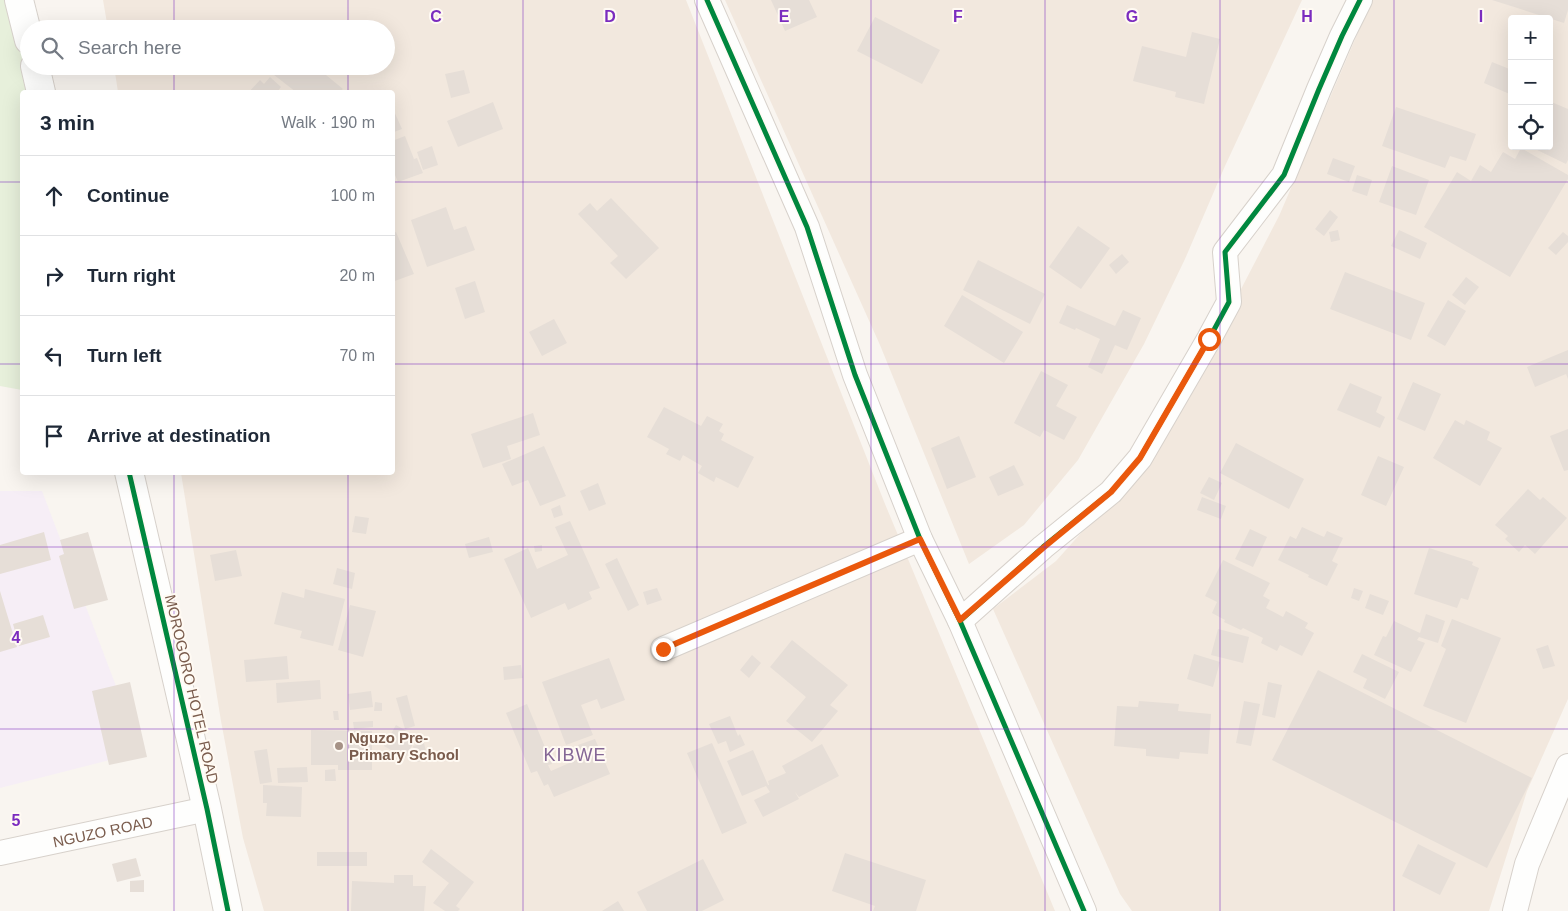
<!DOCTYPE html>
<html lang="en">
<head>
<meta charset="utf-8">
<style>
	body { margin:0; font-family:Helvetica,sans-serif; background:#f6f6f7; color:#1f2937 }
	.controls { position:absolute; right:15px; top:15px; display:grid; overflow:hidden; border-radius:5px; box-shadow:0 5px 20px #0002 }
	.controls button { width:45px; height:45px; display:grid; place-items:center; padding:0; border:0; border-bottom:1px solid #e0e1e3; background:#fff; color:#1f2937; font:25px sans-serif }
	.stop { position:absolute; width:15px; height:15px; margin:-11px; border:4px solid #ea580c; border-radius:50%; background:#fff }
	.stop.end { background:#ea580c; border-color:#fff; box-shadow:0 1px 5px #0008 }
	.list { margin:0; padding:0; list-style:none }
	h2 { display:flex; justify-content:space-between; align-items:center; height:65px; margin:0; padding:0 20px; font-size:21px }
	h2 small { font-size:16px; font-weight:400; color:#747a83 }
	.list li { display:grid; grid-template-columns:32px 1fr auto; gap:15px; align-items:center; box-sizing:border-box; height:80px; padding:0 20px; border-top:1px solid #e0e1e3 }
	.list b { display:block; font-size:19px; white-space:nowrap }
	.list em { font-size:16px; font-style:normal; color:#747a83 }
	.icon { flex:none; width:28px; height:28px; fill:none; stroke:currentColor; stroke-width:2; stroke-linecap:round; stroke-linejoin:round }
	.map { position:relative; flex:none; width:1568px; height:911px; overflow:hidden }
	.search { position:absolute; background:#fff; box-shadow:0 5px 20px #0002; left:20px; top:20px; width:375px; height:55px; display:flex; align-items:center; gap:12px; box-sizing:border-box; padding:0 18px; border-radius:28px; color:#747a83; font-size:19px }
	.panel { position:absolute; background:#fff; box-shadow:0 5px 20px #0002; left:20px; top:90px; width:375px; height:385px; border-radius:5px }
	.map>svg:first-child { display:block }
	.residential { fill:#f2e8de; fill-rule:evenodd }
	.education { fill:#f6eef6 }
	.green { fill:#e7f0db }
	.building { fill:#e6ded7 }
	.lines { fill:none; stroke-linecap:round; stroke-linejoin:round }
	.minor-casing { stroke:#d7d1cb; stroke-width:26 }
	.tertiary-casing { stroke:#d7d1cb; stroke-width:30 }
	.minor { stroke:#fefefd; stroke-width:24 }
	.tertiary { stroke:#fefefd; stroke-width:28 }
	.cycleway-casing { stroke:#fffaf3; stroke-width:8 }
	.cycleway { stroke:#00873e; stroke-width:5 }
	.route { stroke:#ea580c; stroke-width:6 }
	.grid { fill:none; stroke:#7b2cbf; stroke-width:1; stroke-opacity:0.55 }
	.poi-dot { fill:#a69286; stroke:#fffaf3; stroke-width:2 }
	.labels { text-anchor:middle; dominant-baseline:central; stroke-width:4; stroke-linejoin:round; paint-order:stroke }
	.street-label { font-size:15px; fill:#7a5c4d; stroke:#fffaf3 }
	.poi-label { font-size:15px; font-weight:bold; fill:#7a5c4d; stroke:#fffaf3; text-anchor:start }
	.quarter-label { font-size:18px; letter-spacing:1px; fill:#846695; stroke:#fffaf3 }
	.grid-label { font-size:16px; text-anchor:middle; font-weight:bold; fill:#7b2cbf; stroke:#fffaf3; stroke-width:4; stroke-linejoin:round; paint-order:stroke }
</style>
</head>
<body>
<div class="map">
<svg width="1568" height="911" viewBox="0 0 1568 911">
	<rect width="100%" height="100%" fill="#f9f5f0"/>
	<path class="residential" d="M103,0H686L885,504L1055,911H264L243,838L221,721L181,473L392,472V92H118L114,66H386V29H108Z
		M725,0H1302L1225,166L1185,259L1144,344L1078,460L1024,525L969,564L880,345Z
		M1372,0H1568V699L1527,791L1489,911H1132L1120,894L993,609L1056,561L1124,485L1226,318L1279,216ZM1512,19H1549V146H1512Z"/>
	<path class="education" d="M0,491H42L141,752L0,788Z"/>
	<path class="green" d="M0,0H13L28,92H22V390L0,386Z"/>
	<path class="building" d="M771,0H809L817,17L785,31Z
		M1492,0H1568V10L1564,23Z
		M875,17L940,50L922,84L857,51Z
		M1192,32L1220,39L1204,104L1175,97L1176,92L1133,81L1142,46L1186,57Z
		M1492,62L1512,70V95L1484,83Z
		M273,66H315L343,89L339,92H296L269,71Z
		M464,70L470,93L451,98L445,74Z
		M270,77L281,87L277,92H249L260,80L264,84Z
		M1549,101L1568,109V160L1566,164L1529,146H1549Z
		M493,102L503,129L458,147L447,121Z
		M1396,107L1476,134L1466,161L1450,156L1445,168L1382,146Z
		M392,111H394L402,129L394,132L392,128Z
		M405,136L414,159L417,158L423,173L398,182L395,175L392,176V141Z
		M432,146L438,165L423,170L417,152Z
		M1521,148L1568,175V179L1510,277L1424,227L1457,172L1471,181L1480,165L1491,172L1503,152L1515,159Z
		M1333,158L1355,166L1349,182L1327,174Z
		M1392,166L1429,180L1416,215L1379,202Z
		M1357,175L1372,180L1367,196L1352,191Z
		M611,198L659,248L626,279L610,263L618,256L578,214L590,203L597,211Z
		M446,207L454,230L466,226L475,250L427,267L411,220Z
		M1330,210L1338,217L1324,236L1315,229Z
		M1078,226L1110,248L1081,289L1049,267Z
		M1338,230L1340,240L1331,242L1329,232Z
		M1399,230L1427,243L1420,259L1391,246Z
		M396,232L414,274L392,282V233Z
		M1563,232L1568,236V242L1556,255L1548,248Z
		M1122,254L1129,262L1116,274L1109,265Z
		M978,260L1045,294L1030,324L963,290Z
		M1345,272L1425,303L1411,340L1330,309Z
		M1466,277L1479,287L1465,305L1452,295Z
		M475,281L485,312L465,319L455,288Z
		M962,295L1023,332L1004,363L944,326Z
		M1448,300L1466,311L1445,346L1427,336Z
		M1067,305L1115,326L1123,310L1141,318L1127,350L1115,345L1102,374L1088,367L1100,339L1076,328L1075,330L1059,323Z
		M554,319L567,343L542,356L529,332Z
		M1568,350V379L1566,374L1535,387L1527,367Z
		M1041,371L1068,385L1056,406L1077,417L1064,440L1044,430L1040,437L1014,423Z
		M1413,382L1441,394L1425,431L1397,419Z
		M1350,383L1382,397L1376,412L1385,417L1380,428L1337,410Z
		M664,407L701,426L707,416L723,424L719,431L724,434L721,440L754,457L738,488L716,477L714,482L698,473L702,466L683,455L680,461L666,454L669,449L647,437Z
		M533,413L540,435L507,446L511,459L483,468L471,434Z
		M1455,420L1464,425L1466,420L1490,432L1487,440L1502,448L1480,486L1433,458Z
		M1568,429V470L1564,471L1550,436Z
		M959,436L976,477L947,489L931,448Z
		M1236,443L1304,479L1289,509L1220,473Z
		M544,446L566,496L540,506L528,480L512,486L502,464Z
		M1378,456L1404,467L1386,506L1361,495Z
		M1014,465L1024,485L998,496L989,477Z
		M1209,477L1222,483L1214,500L1200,493Z
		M598,483L606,504L589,511L580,491Z
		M1528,489L1540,500L1543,497L1567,518L1535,554L1525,545L1519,552L1505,539L1508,536L1495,525Z
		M1202,497L1226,506L1221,519L1197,510Z
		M560,505L563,515L554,518L551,509Z
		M355,516L369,518L366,534L352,532Z
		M570,521L600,588L589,592L592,599L568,610L565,603L531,618L504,559L528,548L537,569L568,555L555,527Z
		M1302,527L1324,537L1327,531L1343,538L1332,561L1338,564L1327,586L1308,577L1309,575L1278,560L1290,536L1296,539Z
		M1250,529L1267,537L1253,567L1235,559Z
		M44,532L51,560L0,574V545Z
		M88,532L108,600L74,609L59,556L64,554L60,540Z
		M489,537L493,552L469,558L465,544Z
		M542,545V551L535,552L534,546Z
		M1429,548L1473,562L1472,565L1479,568L1468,600L1461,598L1457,608L1414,594Z
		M236,550L242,576L215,581L210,555Z
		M617,558L639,605L628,611L605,564Z
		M1223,560L1270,583L1263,596L1270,600L1266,608L1283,617L1286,611L1308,623L1305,628L1314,633L1302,656L1280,645L1277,651L1261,643L1263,638L1243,628L1241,630L1224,622L1225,620L1212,613L1217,602L1205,596Z
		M337,568L355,573L352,589L333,584Z
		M657,588L662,600L647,605L643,592Z
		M1354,588L1363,591L1359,601L1351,598Z
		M305,589L345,599L333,646L300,638L302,631L274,624L282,592L304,598Z
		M0,591L17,647L0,652Z
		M1370,594L1389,601L1383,615L1365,608Z
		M350,605L376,611L363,657L338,650Z
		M1426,614L1445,621L1438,643L1419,637L1417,640L1425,643L1411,672L1374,655L1383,636L1386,637L1394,621L1420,633Z
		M43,615L50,637L19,646L13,624Z
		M1452,619L1501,638L1466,723L1423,706L1446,649L1441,646Z
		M1218,629L1249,637L1243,663L1211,655Z
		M792,640L848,685L830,705L838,711L812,742L786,721L806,697L770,667Z
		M1548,645L1555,666L1543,669L1536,649Z
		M1194,654L1220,662L1213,687L1187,679Z
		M1362,654L1399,672L1385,699L1363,688L1367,679L1353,672Z
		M752,655L761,663L749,678L740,670Z
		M287,656L289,679L246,682L244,660Z
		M609,658L625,700L601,709L597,699L581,705L593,735L566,745L542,682Z
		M521,665L523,678L504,680L503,667Z
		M1318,670L1532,778L1487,868L1272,760Z
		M320,680L321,699L277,703L276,683Z
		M130,682L147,757L109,765L92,691Z
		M1268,682L1282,685L1275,718L1262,715Z
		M371,691L373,707L350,710L348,694Z
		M407,695L415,726L405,729L396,698Z
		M1139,701L1179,704L1178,711L1211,714L1208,754L1180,752L1179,759L1146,756V749L1114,746L1117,706L1138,707Z
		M1244,701L1260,704L1251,746L1236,743Z
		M375,702L382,703V711H374Z
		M527,704L552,764L548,765L551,771L583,757L578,745L595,739L610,774L554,797L548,784L544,786L537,771L531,773L506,713Z
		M333,711H338L339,720H334Z
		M730,716L738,736L740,734L745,745L730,752L726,741L718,744L709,724Z
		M373,721V727L354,729L353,722Z
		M396,725L417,737L405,758L384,746Z
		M311,730L372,731V770H338V765H311Z
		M424,743L428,759L417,762L413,746Z
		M712,743L747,823L722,834L687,753Z
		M822,744L839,776L799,797L795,792L799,799L763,817L754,800L770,792L766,786L742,796L727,761L753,750L768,785H769L768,781L786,773L782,766Z
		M267,749L272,782L260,784L254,751Z
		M307,767L308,782L278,783L277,768Z
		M335,769L336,781H325V770Z
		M263,785L302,787L301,817L266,816L267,803H263Z
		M1418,844L1456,863L1440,895L1402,876Z
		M431,849L474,882L456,906L460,909L458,911H445L433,903L449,883L422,862Z
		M317,852H367V866H317Z
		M845,853L926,880L916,911H873L875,906L832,891Z
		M136,858L141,876L117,882L112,864Z
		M703,859L724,900L702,911H647L637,892Z
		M394,875H413V886H426L424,911H351L352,881L394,883Z
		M144,880V892H130V881Z
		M618,901L624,911H602Z"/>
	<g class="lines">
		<defs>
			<g id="minor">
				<path d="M707,0L807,227L855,375L920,539L960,621L1084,911"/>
				<path d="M960,621L1043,547L1111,492L1140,458L1209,339L1229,302L1225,252L1284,175L1319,89L1342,36L1360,0"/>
				<path d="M663,649L920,539"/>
				<path id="s1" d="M0,853L207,809"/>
				<path d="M1515,911L1527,864L1568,766"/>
			</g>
			<path id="tertiary" d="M19,0L29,40
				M35,66L41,92
				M129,472L207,809L228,911"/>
		</defs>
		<use href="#minor" class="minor-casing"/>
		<use href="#tertiary" class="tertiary-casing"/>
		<use href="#minor" class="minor"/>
		<use href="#tertiary" class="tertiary"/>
		<defs>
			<path id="cycleway" d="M707,0L807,227L855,375L920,539L960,621L1084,911
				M129,472L207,809L228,911
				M960,621L1043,547L1111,492L1140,458L1209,339L1229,302L1225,252L1284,175L1319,89L1342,36L1360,0"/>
		</defs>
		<use href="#cycleway" class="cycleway-casing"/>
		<use href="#cycleway" class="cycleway"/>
	</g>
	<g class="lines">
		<path class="route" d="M663,649L920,539L960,620L1043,548L1111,492L1140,458L1209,339"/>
	</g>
	<path class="grid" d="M174,0V29M348,0V29M523,0V911M697,0V911M871,0V911M1045,0V911M1220,0V911M1394,0V911M174,66V92M348,66V92M0,182H22M392,182H1568M0,364H22M392,364H1568M174,472V911M348,472V911M0,547H1568M0,729H1568"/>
	<circle class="poi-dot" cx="339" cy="746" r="5"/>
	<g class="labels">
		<g class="street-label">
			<text transform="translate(192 689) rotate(77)">MOROGORO HOTEL ROAD</text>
			<text stroke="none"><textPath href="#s1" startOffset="105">NGUZO ROAD</textPath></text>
		</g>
		<g class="poi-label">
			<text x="349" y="737">Nguzo Pre-<tspan x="349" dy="17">Primary School</tspan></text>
		</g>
		<g class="quarter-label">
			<text x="575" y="755">KIBWE</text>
		</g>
	</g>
	<g class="grid-label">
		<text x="436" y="22">C</text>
		<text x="610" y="22">D</text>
		<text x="784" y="22">E</text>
		<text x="958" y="22">F</text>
		<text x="1132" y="22">G</text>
		<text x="1307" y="22">H</text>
		<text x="1481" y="22">I</text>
		<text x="16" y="643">4</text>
		<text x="16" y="826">5</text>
	</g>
</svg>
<div class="controls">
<button>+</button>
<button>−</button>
<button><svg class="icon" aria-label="locate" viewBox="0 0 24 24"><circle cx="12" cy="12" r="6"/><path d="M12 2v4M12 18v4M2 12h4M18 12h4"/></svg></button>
</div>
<div class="stop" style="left:1209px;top:339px"></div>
<div class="stop end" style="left:663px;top:649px"></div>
<div class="search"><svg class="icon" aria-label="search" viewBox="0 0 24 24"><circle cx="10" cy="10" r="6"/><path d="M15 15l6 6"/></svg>Search here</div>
<section class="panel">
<h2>3 min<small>Walk · 190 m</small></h2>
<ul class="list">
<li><svg class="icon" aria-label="ahead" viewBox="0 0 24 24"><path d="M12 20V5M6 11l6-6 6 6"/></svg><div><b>Continue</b></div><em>100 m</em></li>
<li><svg class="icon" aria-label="right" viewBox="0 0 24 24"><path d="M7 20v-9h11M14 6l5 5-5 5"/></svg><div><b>Turn right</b></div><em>20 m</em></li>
<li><svg class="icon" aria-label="left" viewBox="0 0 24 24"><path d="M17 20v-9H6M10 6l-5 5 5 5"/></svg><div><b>Turn left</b></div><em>70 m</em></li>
<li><svg class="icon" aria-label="arrive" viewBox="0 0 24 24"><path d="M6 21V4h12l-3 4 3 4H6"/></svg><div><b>Arrive at destination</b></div></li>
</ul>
</section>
</div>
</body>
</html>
